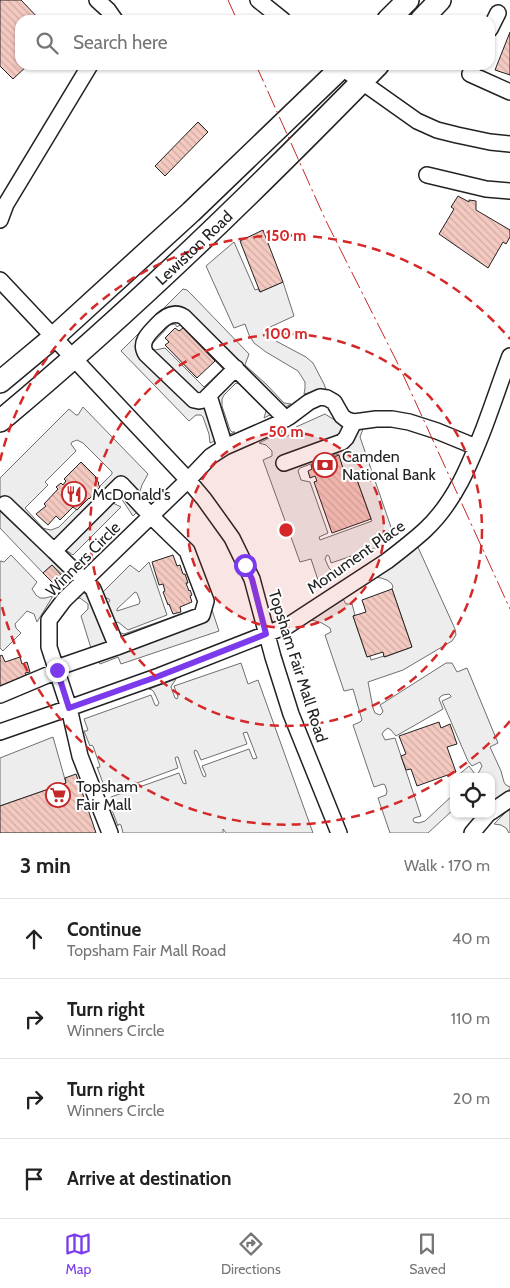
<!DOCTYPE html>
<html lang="en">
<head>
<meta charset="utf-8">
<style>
	body { margin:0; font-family:Cabin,sans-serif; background:#f2f2f2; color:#222 }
	.controls { position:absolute; right:15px; bottom:15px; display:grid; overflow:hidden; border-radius:10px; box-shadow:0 1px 4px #0004 }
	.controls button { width:45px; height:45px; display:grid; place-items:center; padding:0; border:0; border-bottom:1px solid #e0e0e0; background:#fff; color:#222; font:25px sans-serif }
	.stop { position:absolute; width:15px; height:15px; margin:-11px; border:4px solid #7c3aed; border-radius:50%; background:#fff }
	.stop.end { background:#7c3aed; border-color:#fff; box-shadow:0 1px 5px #0008 }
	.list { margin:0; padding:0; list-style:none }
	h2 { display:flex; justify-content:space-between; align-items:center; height:65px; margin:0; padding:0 20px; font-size:21px }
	h2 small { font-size:16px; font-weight:400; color:#767676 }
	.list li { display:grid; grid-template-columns:32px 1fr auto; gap:15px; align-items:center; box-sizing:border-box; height:80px; padding:0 20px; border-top:1px solid #e0e0e0 }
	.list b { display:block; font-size:19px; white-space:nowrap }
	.list p { margin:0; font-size:16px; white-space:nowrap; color:#767676 }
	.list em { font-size:16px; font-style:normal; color:#767676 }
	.icon { flex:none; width:28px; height:28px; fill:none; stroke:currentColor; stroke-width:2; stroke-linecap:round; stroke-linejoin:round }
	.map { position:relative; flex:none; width:510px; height:833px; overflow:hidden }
	.search { position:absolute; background:#fff; box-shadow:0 1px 4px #0004; left:15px; right:15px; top:15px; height:55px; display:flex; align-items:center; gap:12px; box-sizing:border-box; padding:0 18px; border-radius:15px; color:#767676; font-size:19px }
	.sheet { height:385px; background:#fff }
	nav { display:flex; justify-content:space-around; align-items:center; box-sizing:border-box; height:70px; border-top:1px solid #e0e0e0; background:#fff; font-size:14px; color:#767676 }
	nav a { display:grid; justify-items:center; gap:2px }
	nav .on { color:#7c3aed }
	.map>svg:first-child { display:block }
	.parking { fill:#ededed; stroke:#6f6f6f; fill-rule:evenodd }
	.building { fill:url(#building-back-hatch); stroke:#222 }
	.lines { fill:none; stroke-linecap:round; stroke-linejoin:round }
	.minor-casing { stroke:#222; stroke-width:18 }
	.highway-casing { stroke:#222; stroke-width:24 }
	.minor { stroke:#fff; stroke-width:15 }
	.highway { stroke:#fff; stroke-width:21 }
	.power { stroke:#c62828; stroke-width:1; stroke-dasharray:18 4 2.5 4; stroke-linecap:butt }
	.route { stroke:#7c3aed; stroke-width:6 }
	.ring { fill:none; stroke:#d62828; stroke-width:2.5; stroke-dasharray:9 6 }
	.labels { text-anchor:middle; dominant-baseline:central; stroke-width:4; stroke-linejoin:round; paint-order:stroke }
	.street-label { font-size:16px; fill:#222; stroke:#fff }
	.poi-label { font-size:16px; fill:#222; stroke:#fff; text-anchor:start }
	.centre { fill:#d62828; stroke:#fff; stroke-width:2.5 }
	.ring-label { font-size:15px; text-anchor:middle; font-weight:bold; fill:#d62828; stroke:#fff; stroke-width:4; stroke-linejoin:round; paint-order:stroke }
</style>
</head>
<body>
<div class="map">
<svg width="510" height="833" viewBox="0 0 510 833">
	<defs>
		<pattern id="building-back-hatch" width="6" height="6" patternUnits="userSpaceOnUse" patternTransform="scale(1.25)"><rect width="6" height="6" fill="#f3c9c0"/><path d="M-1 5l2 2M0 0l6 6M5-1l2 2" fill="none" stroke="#d0aca5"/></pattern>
	</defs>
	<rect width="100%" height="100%" fill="#fff"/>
	<path class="parking" d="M234,242L255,290L258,289L260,292L283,282L294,316L266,329L276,341L306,357L313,363L324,384L327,392H313L304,394L305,388V382L298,371L266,352L254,343L249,335L245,324L234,328L206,266Z
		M183,289L187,290L192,295L249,354L245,365L266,384L284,403L291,404L264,418L266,411L239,384L236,383L224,395L222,399V406L230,430L232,432H235L210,443L209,434L203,417L201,415H196L189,421L121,351ZM175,324L177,327L180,325L223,369L204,387L165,348L155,350L151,347L153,343L170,325Z
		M83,407L148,474L142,485L140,491L144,497L151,498L133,516L123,501L120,498L116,499L111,502L121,507L73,555L66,550L62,551L76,566L82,567L67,582L66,578L52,565L43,573L0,528V478L69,409L76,415H78ZM77,440L83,443L112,472V474L59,527L51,530L46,529L43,528L25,508L48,485L45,482L76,451L71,444L72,442Z
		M325,414L344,426L363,429L360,437L392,530L375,536V538L378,547L331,563L329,556L327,555L325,559L329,568L334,573L337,574L318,588V580L311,559L300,562L263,460L272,456V451L266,445L259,443L285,430L284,432V436H288L294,432L296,427ZM338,454L344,472L353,469L372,521L320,540L319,537L328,533L310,482L301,480L298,471L300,468Z
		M417,545L455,629L456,635L452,641L403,670L368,682L373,708L375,713L380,715L382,713L383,711L380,705L446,663H452L457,672L467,668L498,743L490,747L501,771L504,782L506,785L510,787V789L492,801L494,791L491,787V777H456L469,766L475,774H477L479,772L482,766L480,762L472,766L468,761L442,701L451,697V696L449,694L443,695L440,697L439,699L443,709L396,736L391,730L388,728L384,731L382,734L385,740L395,738L421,816L414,818L413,820L414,822L419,823L425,821L454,794V809L428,833H390L378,798L386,795L387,791L385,785L383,784L374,787L353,725L360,722L362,720L353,689L344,691L325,635L331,632L330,628L322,623L312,620L343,599L346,604H352L355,615L353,616L367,657L370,656L371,660L384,656L385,657L412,647L392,589L393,586L391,583L387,580L381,578L374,577Z
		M11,555L37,582L32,589L36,595L40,598H45L53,596L37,622L34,614L27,611L15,624L16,628L21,633L3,651L0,648V561L4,562Z
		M149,562L167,615L128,630L118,622L115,623V631L124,634L210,604L219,631L121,664L118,657L100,664L98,660L95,661L81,616L88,609V604L80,598L75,599L94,574L104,600L107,603L110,601L109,599L104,597L102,593L130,565L139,572ZM135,592L137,593L140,601L139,604L117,611V609Z
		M241,663L248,684L258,680L313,833H226L223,829V833H123L121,825L119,824L118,826L112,810H114L115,808L111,797L179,773L183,783L186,784V782L178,757H176L175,758L178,768L110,793L106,783H103L97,767L99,768L100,766L93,746L91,745L90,746L84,731H86L88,730L84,719L151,695L155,705L157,706L159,703L154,692L152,690L149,689L176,679L172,685L171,687L175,698L177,699L178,697L174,686ZM247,732L257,758L253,759L249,749L202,766L206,775L205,777L203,776L194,752L195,750L197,751L201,760L247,744L243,733Z
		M53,737L66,783L0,806V758Z
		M510,808V833H509L506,828L501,825L494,824Z"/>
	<path class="building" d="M0,0H21L40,20H20V65H28L13,79L0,66Z
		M510,32V75L495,70Z
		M198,122L208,132L165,176L155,166Z
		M458,196L469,202V200L476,201V210L510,230V237L506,244L503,242L488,268L439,234L454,209L451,207Z
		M263,230L283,282L260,292L240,241Z
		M175,328L179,331L183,328L215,361L197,378L165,345L169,342L165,338Z
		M325,442L331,458L339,455L344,472L353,469L371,519L332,533L314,482L317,481L315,476L310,478L308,471L312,469L311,465L317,463L311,447Z
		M81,462L96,477L95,478L99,483L98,484L100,487L89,499V498L77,510L73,507L60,520L56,516L48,525L36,514L46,506L44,504L58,489L56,487L61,483L63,485L66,481L64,479Z
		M173,555L177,566L180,565L183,574H185L188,583H186L189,591L190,590L192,595L190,596L192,602L180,607L181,612L173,614L169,604L168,605L163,592L165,591L163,584L159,585L152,562Z
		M52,565L62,576L54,584L43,573Z
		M392,589L412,647L384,657L383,652L367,657L353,616L366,612L362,600Z
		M2,655L5,662L20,657L22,664L27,662L30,672L25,673L27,677L11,682L16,697L0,703V656Z
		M439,722L441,728L450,724L457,744L447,747L456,772L417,786L411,769L406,770L401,756L406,754L399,736Z
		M76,774L96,833H0V806L66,783L65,778Z"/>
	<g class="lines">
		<defs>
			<path id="minor" d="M97,0L108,10L115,20
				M258,0L283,20
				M490,29L498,13
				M338,65L417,121L437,130L457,135L490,142L510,144
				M474,65L470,74L510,92
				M427,175L486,189L510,191
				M0,220L6,204L90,65
				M0,280L188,480L204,499L232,538L252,579L273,657L291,714L339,833
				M236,368L204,400L199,401L194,400L146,354C139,343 148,334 156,326C163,318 173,310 184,317L286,419
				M209,396L225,447
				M476,447L437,431L409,422L392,419H376L354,422L347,420L342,416L334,402L327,398L320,397L309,402L289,417L275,425L225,447L211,456L188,480L64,600L49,620V647L69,708L159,676L289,625L387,561C400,551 413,541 425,530C455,502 470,464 484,428C493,404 501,380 510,356
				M284,463L342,442L346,438L354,422
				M5,504L54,551L121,484L151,516L187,551L206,601L202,615L117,647L56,668
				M54,551L93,589L117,647
				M0,695L57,671
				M0,732L69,708L80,756L110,833
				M491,812L510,799
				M472,833L488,814"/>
			<g id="highway">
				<path d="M388,20L408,0"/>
				<path d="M421,20L440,0"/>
				<path d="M0,382L54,337L191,212L344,65"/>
				<path id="s1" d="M0,421C133,310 257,189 378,65"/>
			</g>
		</defs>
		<use href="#minor" class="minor-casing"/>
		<use href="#highway" class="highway-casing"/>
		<use href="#minor" class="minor"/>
		<use href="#highway" class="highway"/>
		<path class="power" d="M228,0L237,20
			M256,65L326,221L399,366L510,609"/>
	</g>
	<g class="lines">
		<path class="route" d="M57,670L69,708L159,676L266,634L252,579L245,565"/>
	</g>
	<circle cx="286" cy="530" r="98" fill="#d62828" fill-opacity=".12"/>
	<g class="ring">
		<circle cx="286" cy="530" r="98"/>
		<circle cx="286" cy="530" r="196"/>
		<path d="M510 721A294 294 0 0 1 0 599M0 461A294 294 0 0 1 510 339"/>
	</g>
	<defs>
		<symbol id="bank-ring" viewBox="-11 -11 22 22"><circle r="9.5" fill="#fff" stroke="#c62828" stroke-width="1.5"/><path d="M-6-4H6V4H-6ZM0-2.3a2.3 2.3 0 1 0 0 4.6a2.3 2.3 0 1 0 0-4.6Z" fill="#c62828"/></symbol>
		<symbol id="restaurant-ring" viewBox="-11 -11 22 22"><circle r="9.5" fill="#fff" stroke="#c62828" stroke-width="1.5"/><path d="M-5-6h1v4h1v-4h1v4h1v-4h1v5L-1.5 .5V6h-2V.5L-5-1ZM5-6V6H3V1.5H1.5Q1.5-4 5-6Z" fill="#c62828"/></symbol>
		<symbol id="supermarket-ring" viewBox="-11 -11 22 22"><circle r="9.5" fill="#fff" stroke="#c62828" stroke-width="1.5"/><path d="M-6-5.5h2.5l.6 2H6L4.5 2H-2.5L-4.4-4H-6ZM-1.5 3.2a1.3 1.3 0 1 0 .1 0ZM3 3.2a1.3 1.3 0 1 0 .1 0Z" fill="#c62828"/></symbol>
	</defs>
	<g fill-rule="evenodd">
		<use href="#bank-ring" x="311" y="451" width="28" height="28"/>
		<use href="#restaurant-ring" x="60" y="480" width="28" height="28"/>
		<use href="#supermarket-ring" x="44" y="781" width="28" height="28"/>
	</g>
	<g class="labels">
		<g class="street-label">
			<text stroke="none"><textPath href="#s1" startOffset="260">Lewiston Road</textPath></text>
			<text transform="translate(356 557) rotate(-35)">Monument Place</text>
			<text transform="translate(83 559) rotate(-45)">Winners Circle</text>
			<text transform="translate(298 666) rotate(72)">Topsham Fair Mall Road</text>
		</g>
		<g class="poi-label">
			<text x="342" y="456">Camden<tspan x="342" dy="18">National Bank</tspan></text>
			<text x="92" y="494">McDonald's</text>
			<text x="76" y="786">Topsham<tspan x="76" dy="18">Fair Mall</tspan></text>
		</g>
	</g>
	<circle cx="286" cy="530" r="8" class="centre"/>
	<g class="ring-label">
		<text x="286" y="241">150 m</text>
		<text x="286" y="339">100 m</text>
		<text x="286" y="437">50 m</text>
	</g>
</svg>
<div class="controls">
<button><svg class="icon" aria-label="locate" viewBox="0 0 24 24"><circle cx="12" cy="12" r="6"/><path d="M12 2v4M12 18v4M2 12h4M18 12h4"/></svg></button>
</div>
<div class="stop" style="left:245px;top:565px"></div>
<div class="stop end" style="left:57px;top:670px"></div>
<div class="search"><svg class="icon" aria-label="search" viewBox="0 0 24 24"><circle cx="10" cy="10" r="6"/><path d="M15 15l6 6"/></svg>Search here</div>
</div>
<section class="sheet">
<h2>3 min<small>Walk · 170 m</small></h2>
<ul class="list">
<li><svg class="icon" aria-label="ahead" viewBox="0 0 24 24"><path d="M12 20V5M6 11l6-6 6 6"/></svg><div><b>Continue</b><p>Topsham Fair Mall Road</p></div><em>40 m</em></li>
<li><svg class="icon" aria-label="right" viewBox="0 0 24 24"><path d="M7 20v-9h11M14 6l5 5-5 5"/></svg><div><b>Turn right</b><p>Winners Circle</p></div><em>110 m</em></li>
<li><svg class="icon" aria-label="right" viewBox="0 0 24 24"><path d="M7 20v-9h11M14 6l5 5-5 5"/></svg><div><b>Turn right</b><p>Winners Circle</p></div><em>20 m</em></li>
<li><svg class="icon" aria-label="arrive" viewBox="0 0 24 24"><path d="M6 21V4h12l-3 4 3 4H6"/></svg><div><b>Arrive at destination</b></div></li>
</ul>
</section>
<nav>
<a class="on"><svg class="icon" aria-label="map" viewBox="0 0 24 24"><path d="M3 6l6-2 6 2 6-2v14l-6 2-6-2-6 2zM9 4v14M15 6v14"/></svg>Map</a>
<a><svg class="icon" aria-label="directions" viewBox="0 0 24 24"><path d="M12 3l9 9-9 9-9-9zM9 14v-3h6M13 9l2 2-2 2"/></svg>Directions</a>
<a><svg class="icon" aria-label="saved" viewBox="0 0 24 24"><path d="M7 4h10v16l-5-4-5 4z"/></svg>Saved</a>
</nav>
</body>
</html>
